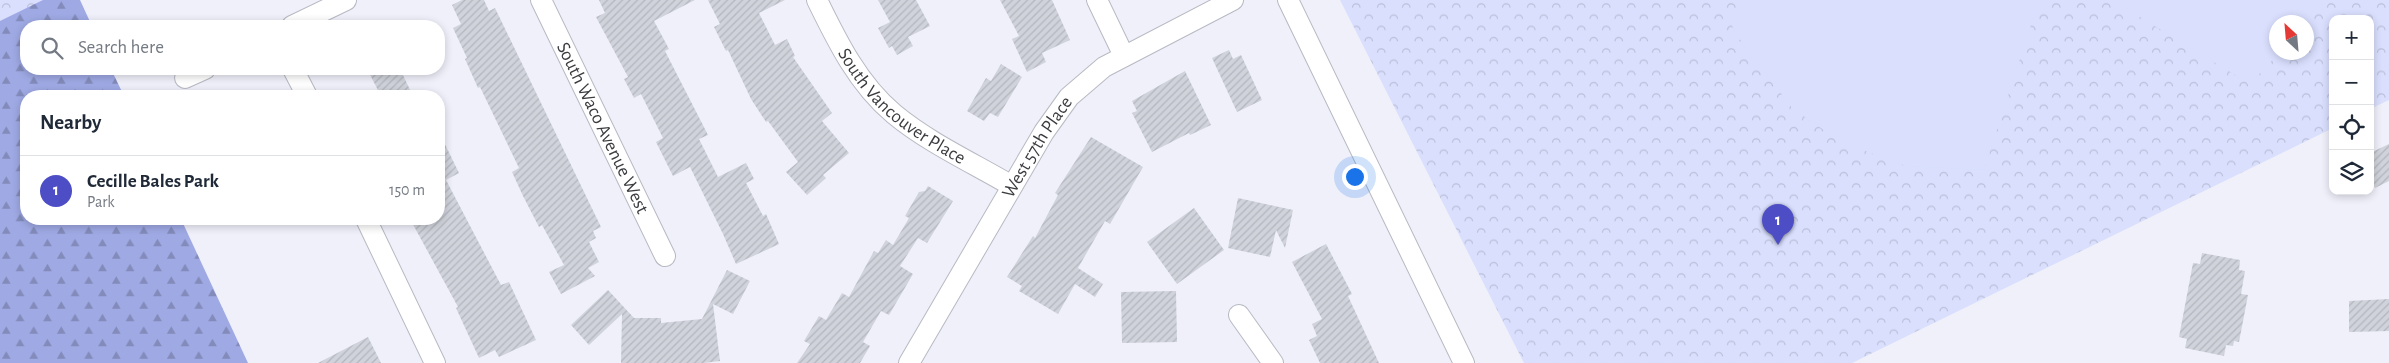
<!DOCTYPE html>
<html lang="en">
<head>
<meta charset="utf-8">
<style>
	body { margin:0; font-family:"Alegreya Sans",sans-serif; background:#f2f2f3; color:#1f2937 }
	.controls { position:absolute; right:15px; top:15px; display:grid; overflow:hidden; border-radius:10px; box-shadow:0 2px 8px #0003 }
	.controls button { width:45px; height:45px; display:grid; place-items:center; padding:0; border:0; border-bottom:1px solid #e0e1e3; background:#fff; color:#1f2937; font:25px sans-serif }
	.compass { position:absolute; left:2269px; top:15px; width:45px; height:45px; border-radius:50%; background:#fff; box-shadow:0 2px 8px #0003; rotate:334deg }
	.you { position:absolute; left:1354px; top:176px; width:18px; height:18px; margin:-12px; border:4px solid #fff; border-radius:50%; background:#1a73e8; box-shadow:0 0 0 8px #1a73e833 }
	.badge { display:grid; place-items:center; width:32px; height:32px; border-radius:50%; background:#4d4ec5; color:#fff; font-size:16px; font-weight:700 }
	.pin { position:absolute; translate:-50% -41px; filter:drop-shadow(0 1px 2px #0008) }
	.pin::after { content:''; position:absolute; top:26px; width:18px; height:15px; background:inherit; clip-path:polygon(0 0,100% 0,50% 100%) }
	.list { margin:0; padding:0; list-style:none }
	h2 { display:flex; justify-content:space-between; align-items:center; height:65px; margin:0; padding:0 20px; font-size:21px }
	h2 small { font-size:16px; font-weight:400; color:#747a83 }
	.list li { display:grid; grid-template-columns:32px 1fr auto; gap:15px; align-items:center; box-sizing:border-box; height:70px; padding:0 20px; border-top:1px solid #e0e1e3 }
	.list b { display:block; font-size:19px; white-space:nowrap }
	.list p { margin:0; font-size:16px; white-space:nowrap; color:#747a83 }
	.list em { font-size:16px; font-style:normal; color:#747a83 }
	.icon { flex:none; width:28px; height:28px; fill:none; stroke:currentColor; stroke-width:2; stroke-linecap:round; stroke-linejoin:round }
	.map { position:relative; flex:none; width:2389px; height:363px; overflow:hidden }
	.search { position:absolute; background:#fff; box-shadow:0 2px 8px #0003; left:20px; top:20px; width:425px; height:55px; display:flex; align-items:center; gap:12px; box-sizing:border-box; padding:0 18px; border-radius:20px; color:#747a83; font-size:19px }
	.panel { position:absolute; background:#fff; box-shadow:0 2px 8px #0003; left:20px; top:90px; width:425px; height:135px; border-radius:20px }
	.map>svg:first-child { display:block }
	.forest { fill:url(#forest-firs) }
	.park { fill:url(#park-crowns); fill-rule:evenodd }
	.pitch { fill:#d9dffd }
	.building { fill:url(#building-hatch) }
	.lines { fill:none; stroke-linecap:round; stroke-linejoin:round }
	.minor-casing { stroke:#b8bac3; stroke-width:22 }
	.minor { stroke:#fff; stroke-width:20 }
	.labels { text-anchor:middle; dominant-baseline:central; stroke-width:4.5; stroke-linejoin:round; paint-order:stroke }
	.street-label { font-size:19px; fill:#3b3c3f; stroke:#fff }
</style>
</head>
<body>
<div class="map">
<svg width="2389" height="363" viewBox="0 0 2389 363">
	<defs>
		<pattern id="forest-firs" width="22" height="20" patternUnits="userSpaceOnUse" patternTransform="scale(1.25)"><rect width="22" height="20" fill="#9fa9e4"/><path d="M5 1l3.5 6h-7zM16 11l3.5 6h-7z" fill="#838bba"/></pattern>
		<pattern id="park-crowns" width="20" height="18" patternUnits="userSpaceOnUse" patternTransform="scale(1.25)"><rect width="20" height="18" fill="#d9dffd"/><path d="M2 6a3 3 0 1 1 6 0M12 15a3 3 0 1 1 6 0" fill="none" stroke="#bbc0da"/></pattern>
		<pattern id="building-hatch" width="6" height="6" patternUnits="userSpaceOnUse" patternTransform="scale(1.25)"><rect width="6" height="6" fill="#d1d3dc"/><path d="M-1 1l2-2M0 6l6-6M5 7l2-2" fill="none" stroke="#b4b6be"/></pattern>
	</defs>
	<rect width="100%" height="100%" fill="#eff0fa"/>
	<path class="forest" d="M0,0H80L92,26H26V69H111L124,96H26V219H181L248,363H0Z"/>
	<path class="park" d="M0,0H43L0,21Z
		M1340,0H2389V100L2370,109V19H2333V128L1852,363H1524ZM2276,22H2306V52H2276Z"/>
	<path class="pitch" d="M1752,0H2039L1984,170L1906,166L1841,142L1792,108L1738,37L1726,14Z
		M2112,0H2319L2307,23L2276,22V52L2279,53L2250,84Z"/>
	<path class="building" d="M462,0H484L489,11L495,8L601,227L593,231L596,238L589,242L599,262L588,268L595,276L561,294L549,272L564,265L542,225L539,227L523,196L512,172L519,168L480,87L478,88L465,59L467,58L453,28L461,24L452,5Z
		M599,0H695L654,21L669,49L665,51L708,135L699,139L718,177L746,163L754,179L746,183L763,216L766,214L779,244L736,264L723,234L690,167L673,176L656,142L663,138L641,94L634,98L624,79L628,77L596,17L605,13Z
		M708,0H785L759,13L775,45L787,39L795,56L793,57L832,113L822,121L849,153L823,175L826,178L807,195L786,172L798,162L768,121L766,122L751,99L728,50L726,51L714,27L720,24Z
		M878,0H916L930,26L908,37L913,46L897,55L892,46L889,48L878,28L890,22Z
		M1000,0H1052L1070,40L1042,53L1046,62L1027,72L1012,39L1019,36Z
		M1229,50L1233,59L1241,55L1262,100L1237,112L1212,58Z
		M1001,64L1022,77L998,117L990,113L984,121L967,111L986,78L991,81Z
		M367,69H400L413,96H381Z
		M1185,71L1211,125L1190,135L1189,133L1152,152L1132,113L1137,111L1132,101Z
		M439,132L459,173L446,180L501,285L509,282L536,340L499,357L495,350L479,358L456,308L458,307L410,219H439Z
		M1091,137L1143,167L1110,224L1105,221L1078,268L1103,284L1095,297L1075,284L1058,314L1019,291L1022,286L1007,277L1033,236L1035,238L1058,195L1055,193Z
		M2389,144V181L2375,188L2370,179V153Z
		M928,186L953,201L927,243L918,238L900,266L913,274L889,315L881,311L863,342L870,346L860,363H797L810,344L804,341L819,316L826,320L842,293L849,297L874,251L878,253L886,240L893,245L909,218L905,216L919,192L925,191Z
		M1238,198L1293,210L1285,248L1276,230L1270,257L1228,248Z
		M1194,208L1224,250L1177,284L1147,242Z
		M1326,244L1352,294L1348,296L1379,363H1320L1309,340L1317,336L1312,324L1322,319L1292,262Z
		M2202,253L2240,260L2239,270L2245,271L2241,294L2248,295L2239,342L2234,341L2233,346L2226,345L2224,356L2185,348L2187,339L2179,337L2193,263L2200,264Z
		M727,270L750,281L733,314L713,304L720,361L704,363H621L622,314L589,345L571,325L608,290L634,318H661V323L702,319Z
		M1176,291L1177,342L1122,343L1121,292Z
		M2389,299V331L2349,332V301Z
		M368,337L381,363H318Z"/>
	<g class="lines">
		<defs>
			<g id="minor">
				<path id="s1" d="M541,0L665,256"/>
				<path id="s2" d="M817,0C837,41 858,84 894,114C929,143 973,163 1012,186"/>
				<path d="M1097,0L1124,56"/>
				<path d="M1288,0L1464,363"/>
				<path d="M292,26L346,0"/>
				<path d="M293,69L307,96"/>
				<path d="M185,78L205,69"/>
				<path d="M366,219L435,363"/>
				<path d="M1239,315L1273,363"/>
				<path id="s3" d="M909,363L1044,132L1069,97L1104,67L1233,0"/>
			</g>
		</defs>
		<use href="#minor" class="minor-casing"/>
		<use href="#minor" class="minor"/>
	</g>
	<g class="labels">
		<g class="street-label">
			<text stroke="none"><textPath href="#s2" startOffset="139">South Vancouver Place</textPath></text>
			<text stroke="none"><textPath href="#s1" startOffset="142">South Waco Avenue West</textPath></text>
			<text stroke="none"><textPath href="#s3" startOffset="251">West 57th Place</textPath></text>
		</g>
	</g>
</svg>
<div class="controls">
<button>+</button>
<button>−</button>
<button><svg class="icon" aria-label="locate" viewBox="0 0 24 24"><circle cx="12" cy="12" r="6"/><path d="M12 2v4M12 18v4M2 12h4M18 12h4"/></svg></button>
<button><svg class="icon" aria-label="layers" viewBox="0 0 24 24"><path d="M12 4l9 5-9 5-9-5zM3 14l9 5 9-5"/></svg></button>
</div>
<svg class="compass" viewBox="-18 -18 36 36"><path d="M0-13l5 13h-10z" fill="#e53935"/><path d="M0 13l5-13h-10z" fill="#747a83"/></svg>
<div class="you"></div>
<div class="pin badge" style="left:1778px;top:245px">1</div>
<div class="search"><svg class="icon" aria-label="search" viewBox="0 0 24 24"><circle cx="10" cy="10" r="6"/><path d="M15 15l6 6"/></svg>Search here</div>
<section class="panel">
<h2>Nearby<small></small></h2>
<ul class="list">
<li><span class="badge">1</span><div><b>Cecille Bales Park</b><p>Park</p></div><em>150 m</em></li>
</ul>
</section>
</div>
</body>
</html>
